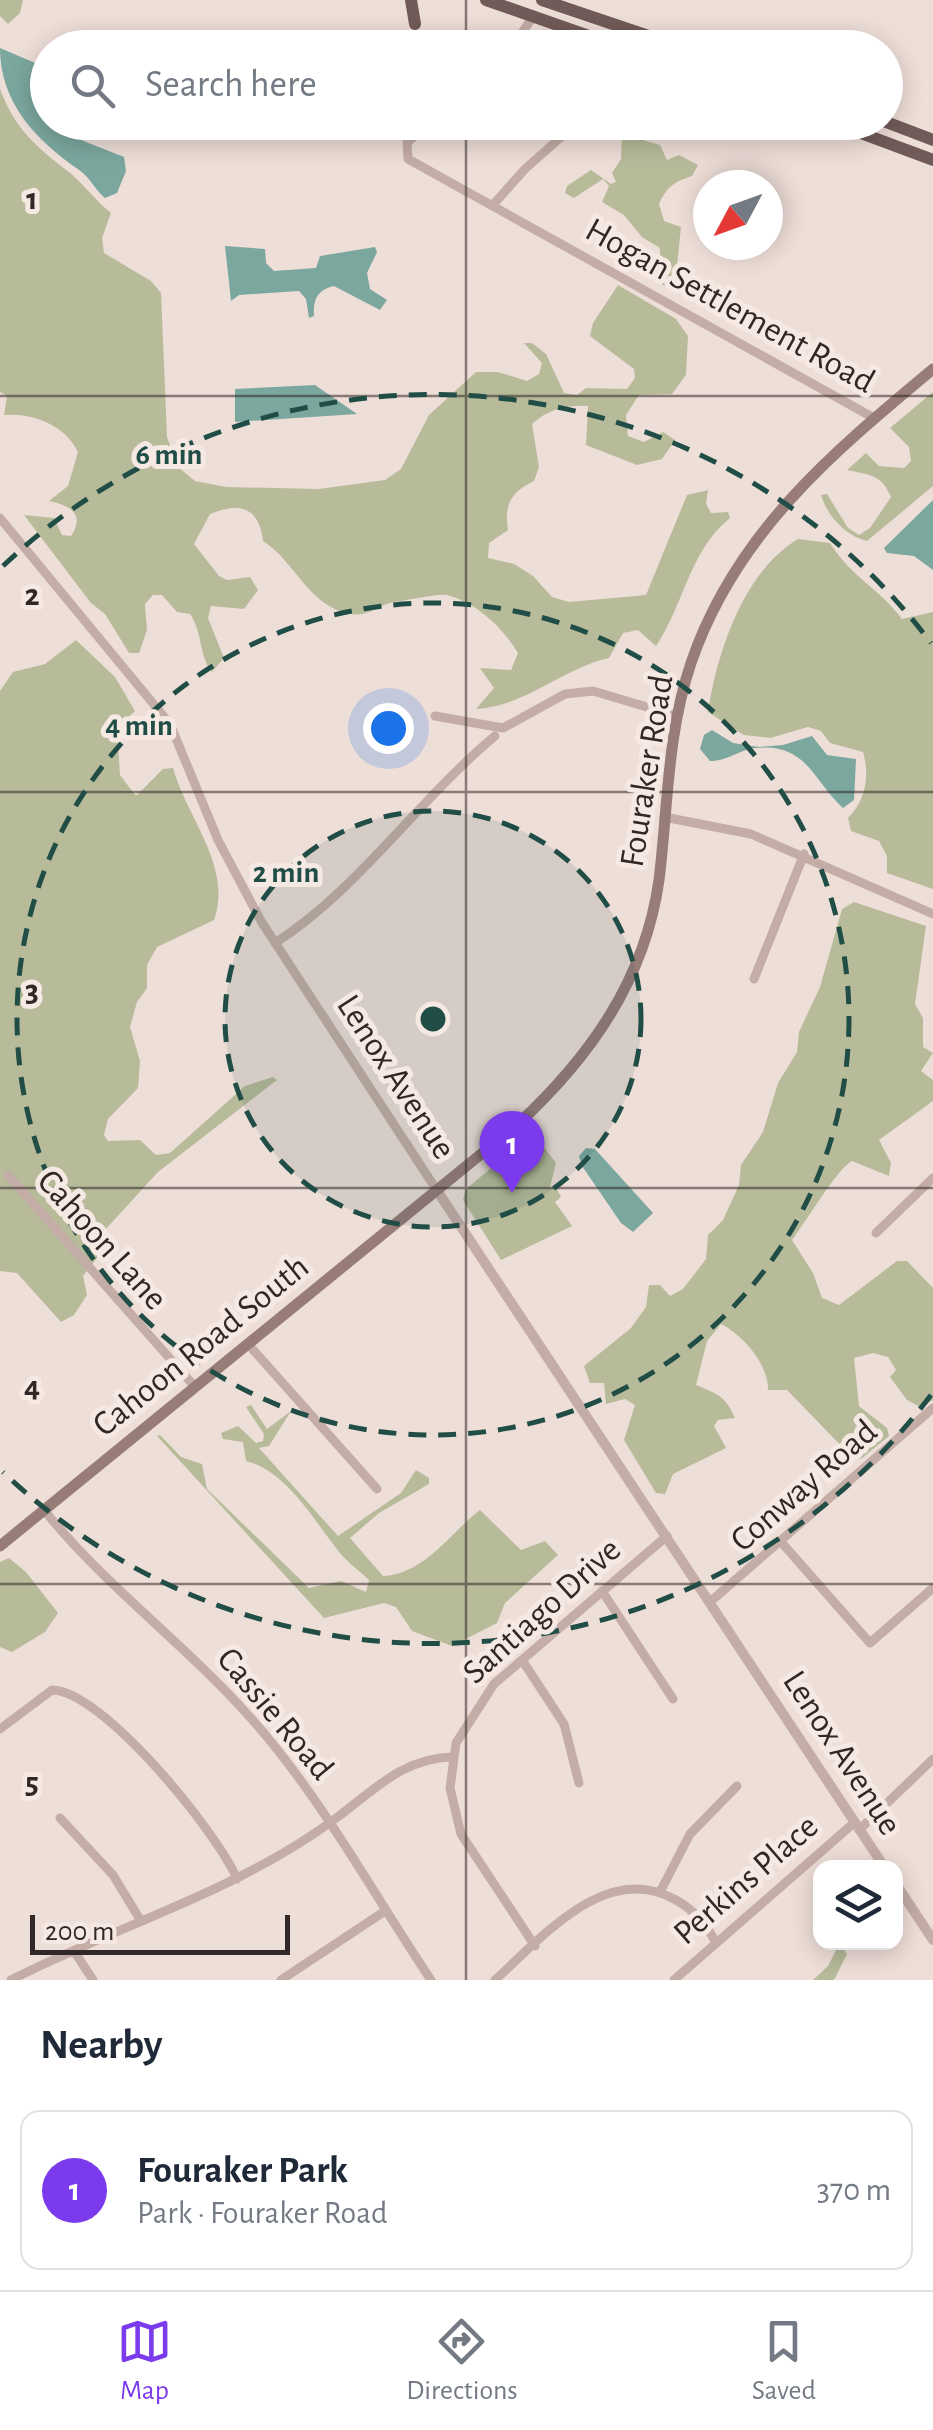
<!DOCTYPE html>
<html lang="en">
<head>
<meta charset="utf-8">
<style>
	body { margin:0; font-family:"Alegreya Sans",sans-serif; background:#f2f2f3; color:#1f2937 }
	.controls { position:absolute; right:30px; bottom:30px; display:grid; overflow:hidden; border-radius:20px; box-shadow:0 5px 25px #0003 }
	.controls button { width:90px; height:90px; display:grid; place-items:center; padding:0; border:0; border-bottom:2px solid #e0e1e3; background:#fff; color:#1f2937; font:50px sans-serif }
	.compass { position:absolute; left:693px; top:170px; width:90px; height:90px; border-radius:50%; background:#fff; box-shadow:0 5px 25px #0003; rotate:229deg }
	.scale { position:absolute; left:30px; bottom:25px; width:260px; box-sizing:border-box; padding-left:10px; border:5px solid #312726; border-top:0; font-size:28px; line-height:35px; white-space:nowrap; color:#312726; -webkit-text-stroke:8px #f6e9e4; paint-order:stroke }
	.you { position:absolute; left:388px; top:728px; width:35px; height:35px; margin:-25px; border:8px solid #fff; border-radius:50%; background:#1a73e8; box-shadow:0 0 0 15px #1a73e833 }
	.badge { display:grid; place-items:center; width:65px; height:65px; border-radius:50%; background:#7c3aed; color:#fff; font-size:32px; font-weight:700 }
	.pin { position:absolute; translate:-50% -82px; filter:drop-shadow(0 2px 5px #0008) }
	.pin::after { content:''; position:absolute; top:52px; width:35px; height:30px; background:inherit; clip-path:polygon(0 0,100% 0,50% 100%) }
	.list { margin:0; padding:0; list-style:none }
	h2 { display:flex; justify-content:space-between; align-items:center; height:130px; margin:0; padding:0 40px; font-size:42px }
	h2 small { font-size:32px; font-weight:400; color:#747a83 }
	.list li { display:grid; grid-template-columns:65px 1fr auto; gap:30px; align-items:center; box-sizing:border-box; height:160px; margin:0 20px 20px; padding:0 20px; border:2px solid #e0e1e3; border-radius:20px }
	.list b { display:block; font-size:38px; white-space:nowrap }
	.list p { margin:0; font-size:32px; white-space:nowrap; color:#747a83 }
	.list em { font-size:32px; font-style:normal; color:#747a83 }
	.icon { flex:none; width:55px; height:55px; fill:none; stroke:currentColor; stroke-width:2; stroke-linecap:round; stroke-linejoin:round }
	.map { position:relative; flex:none; width:933px; height:1980px; overflow:hidden }
	.search { position:absolute; background:#fff; box-shadow:0 5px 25px #0003; left:30px; right:30px; top:30px; height:110px; display:flex; align-items:center; gap:25px; box-sizing:border-box; padding:0 35px; border-radius:55px; color:#747a83; font-size:38px }
	.sheet { height:310px; background:#fff }
	nav { display:flex; justify-content:space-around; align-items:center; box-sizing:border-box; height:140px; border-top:2px solid #e0e1e3; background:#fff; font-size:28px; color:#747a83 }
	nav a { display:grid; justify-items:center; gap:5px }
	nav .on { color:#7c3aed }
	.map>svg:first-child { display:block }
	.green { fill:#b7bb9a }
	.water { fill:#7ba79f }
	.lines { fill:none; stroke-linecap:round; stroke-linejoin:round }
	.minor { stroke:#c4ada6; stroke-width:9 }
	.tertiary { stroke:#c4ada6; stroke-width:10 }
	.secondary { stroke:#977c78; stroke-width:11 }
	.primary { stroke:#715b58; stroke-width:12 }
	.grid { fill:none; stroke:#312726; stroke-width:2.5; stroke-opacity:0.55 }
	.ring { fill:none; stroke:#204d46; stroke-width:5; stroke-dasharray:18 12 }
	.labels { text-anchor:middle; dominant-baseline:central; stroke-width:10; stroke-linejoin:round; paint-order:stroke }
	.street-label { font-size:35px; fill:#312726; stroke:#f6e9e4 }
	.grid-label { font-size:32px; text-anchor:middle; font-weight:bold; fill:#312726; stroke:#f6e9e4; stroke-width:10; stroke-linejoin:round; paint-order:stroke }
	.centre { fill:#204d46; stroke:#f6e9e4; stroke-width:5 }
	.ring-label { font-size:30px; text-anchor:middle; font-weight:bold; fill:#204d46; stroke:#f6e9e4; stroke-width:10; stroke-linejoin:round; paint-order:stroke }
</style>
</head>
<body>
<div class="map">
<svg width="933" height="1980" viewBox="0 0 933 1980">
	<rect width="100%" height="100%" fill="#eeded8"/>
	<path class="green" d="M0,0H23L20,13L8,24L0,16Z
		M0,89C15,128 33,144 65,169C82,182 95,200 111,213L102,238L104,253L151,281L161,293L167,437L178,467L195,481L226,487L319,489L385,480L401,469L429,415L476,372H498L527,381L539,374L542,363L524,343H532L546,354L564,393L577,395L586,388L627,389L635,378L634,369L590,336L593,323L618,285L676,319L688,336L686,375L672,394L639,395L626,415L628,436L644,442L663,432L675,440L662,459L637,465L586,445L588,406C566,405 549,409 532,424L539,467L534,481C511,492 504,504 508,530L489,543L488,558L514,564L533,576L552,597L569,602L646,595L687,495L708,490L706,504L711,513L728,512L730,518C689,551 684,605 656,646L638,630L623,633L609,658C561,669 526,706 476,709L494,688L480,668L511,670L518,653C503,628 477,603 447,595C441,593 403,601 394,602C378,605 369,617 350,614C308,606 296,562 263,541C259,507 240,502 210,514L194,544L219,576L227,580L250,577L258,590L244,609L211,606L208,618L224,658L212,672C199,657 203,633 190,614L177,612L162,595H153L145,604L147,630L139,653H129L105,614L91,603L24,515L54,518L62,535L71,536C86,514 69,505 49,501L68,486L78,452C65,425 33,413 4,415L7,396L0,392Z
		M622,134L660,145L667,160L679,155L698,165L692,176C676,181 667,186 659,204L664,221L681,227L677,266L667,287L642,274V266L660,256V248L642,237L624,215L602,202L609,186L603,179L574,198L565,193L567,186L591,170L611,184L616,182L612,173L621,159Z
		M933,392V486L867,541C846,536 827,516 821,495L827,494L848,528L859,535L870,528L891,497C881,473 868,475 847,470L866,453L879,466L904,468L911,461L909,447L890,428Z
		M798,539L830,543C853,579 877,586 902,619L933,612V889L887,873V856L879,841L851,831L848,818C866,800 870,775 863,752L830,743L821,731L808,727L770,738L744,735L708,712C717,652 744,571 798,539Z
		M76,640L115,677L135,711L117,728L120,775L136,796L163,769L173,768C187,818 233,867 214,920L157,947L147,965V988L137,1002L130,1027L140,1061L138,1088L108,1119L104,1135L108,1141L140,1140L156,1155L170,1153L245,1086L273,1077L277,1080L158,1172L105,1230L100,1254L83,1276L87,1295L74,1315L61,1322L17,1273L0,1271V691L13,672L45,664Z
		M854,902L926,926L915,1004L923,1018V1047L933,1053L921,1071L933,1080V1101L879,1140L891,1163L889,1176L852,1161C836,1170 806,1222 792,1240L813,1273L822,1298L839,1305L897,1261H907L933,1288V1400L920,1407L907,1400L890,1377L896,1370L888,1357L873,1353L854,1358L859,1406L887,1428L889,1436L861,1459L852,1457L787,1390H768C769,1365 743,1335 721,1324L707,1341L696,1385C717,1394 725,1395 735,1418L718,1420L714,1426L726,1448L673,1474L665,1494L656,1493L624,1440L635,1405L625,1399L606,1404L604,1383H590L584,1366L631,1328L646,1307L649,1285H660L670,1296L683,1289L706,1259L708,1235L723,1220L739,1185L741,1165L763,1132L778,1083L797,1052L799,1032L820,987L842,909Z
		M533,1133L556,1163L550,1187L557,1189L561,1197L555,1202L572,1226L501,1260L463,1200L466,1189Z
		M251,1405L267,1429L291,1411L269,1446L259,1448L338,1536L401,1493L416,1470L429,1478V1484L379,1513L350,1538L383,1576C425,1574 450,1533 480,1510L521,1550L545,1541L558,1555L505,1603L497,1623L452,1646L412,1631L396,1607L384,1603L324,1618L157,1436L160,1435L181,1457L202,1464L207,1489L309,1588L341,1581L366,1592L369,1580C360,1571 349,1564 340,1553C315,1522 287,1471 246,1461L243,1442L223,1439L221,1433L238,1426L256,1443L263,1441L264,1434L246,1407Z
		M9,1558L26,1572L58,1613L45,1632L12,1652L0,1647V1562Z
		M839,1944L847,1954L834,1980H813L828,1966Z"/>
	<path class="water" d="M0,48L47,68L48,122L73,123L81,140L124,157L126,171L117,193L105,198C95,190 90,177 79,170C36,140 0,103 0,48Z
		M225,246L265,249L266,263L274,271L316,268L320,256L375,247L377,252L367,273L370,289L387,300L380,310L334,286C317,290 313,300 314,316L309,318L306,299L299,291L239,295L231,301Z
		M315,385L357,414L235,422V389Z
		M933,500V570L914,556L887,553L884,548Z
		M712,730L733,743L759,747L783,745L812,736L827,755L856,759L854,800L843,808C813,781 807,742 755,748C739,750 725,762 710,761L700,749L704,735Z
		M586,1148L595,1149L653,1213L633,1232L621,1223L582,1166L579,1156Z"/>
	<g class="lines">
		<path class="minor" d="M512,48L532,18
			M430,122L407,143L408,159L874,418
			M492,206L525,169L578,122
			M0,518L170,724L218,840L261,921L436,1189
			M435,716L503,728L565,694L593,691L677,716
			M664,817L751,834L933,914
			M275,943C358,890 419,799 495,736
			M754,979L804,854
			M8,1175L195,1387
			M876,1233L933,1178
			M248,1344L377,1489
			M44,1510C105,1586 184,1643 249,1716C320,1795 372,1892 431,1980
			M782,1543L870,1643L933,1588
			M602,1591L673,1699
			M710,1602L933,1408
			M522,1660L564,1724L579,1783
			M0,1729L52,1690C102,1690 218,1833 237,1879
			M60,1818L113,1875L141,1921
			M859,1830L933,1759
			M660,1892L690,1834L737,1786
			M535,1946L461,1834L450,1788L456,1743L494,1684L667,1536
			M74,1951L93,1980
			M11,1980C120,1924 240,1891 339,1816C375,1789 404,1758 452,1757
			M281,1980L385,1911
			M495,1980C541,1939 605,1861 674,1899C693,1909 706,1923 716,1943
			M674,1980L855,1822"/>
		<path class="tertiary" d="M436,1189L885,1868
			M896,1884L933,1940"/>
		<path class="secondary" d="M0,1546L518,1124C590,1057 645,980 659,880C668,807 667,734 691,663C735,534 831,454 933,369"/>
		<path class="primary" d="M411,0L415,24
			M486,0L623,48
			M542,0L684,48
			M831,122L933,160
			M886,122L933,140"/>
	</g>
	<path class="grid" d="M466,0V48M466,122V1980M0,396H933M0,792H933M0,1188H933M0,1584H933"/>
	<circle cx="433" cy="1019" r="208" fill="#204d46" fill-opacity=".12"/>
	<g class="ring">
		<circle cx="433" cy="1019" r="208"/>
		<circle cx="433" cy="1019" r="416"/>
		<path d="M931 1395A624 624 0 0 1 3 1472M3 566A624 624 0 0 1 931 643"/>
	</g>
	<g class="labels">
		<g class="street-label">
			<text transform="translate(730 306) rotate(29)">Hogan Settlement Road</text>
			<text transform="translate(647 771) rotate(-81)">Fouraker Road</text>
			<text transform="translate(396 1077) rotate(57)">Lenox Avenue</text>
			<text transform="translate(102 1240) rotate(48)">Cahoon Lane</text>
			<text transform="translate(201 1346) rotate(-39)">Cahoon Road South</text>
			<text transform="translate(804 1486) rotate(-41)">Conway Road</text>
			<text transform="translate(542 1611) rotate(-42)">Santiago Drive</text>
			<text transform="translate(275 1714) rotate(50)">Cassie Road</text>
			<text transform="translate(842 1753) rotate(57)">Lenox Avenue</text>
			<text transform="translate(746 1880) rotate(-41)">Perkins Place</text>
		</g>
	</g>
	<g class="grid-label">
		<text x="32" y="209">1</text>
		<text x="32" y="605">2</text>
		<text x="32" y="1001">3</text>
		<text x="32" y="1397">4</text>
		<text x="32" y="1793">5</text>
	</g>
	<circle cx="433" cy="1019" r="15" class="centre"/>
	<g class="ring-label">
		<text x="169" y="464">6 min</text>
		<text x="139" y="735">4 min</text>
		<text x="286" y="882">2 min</text>
	</g>
</svg>
<div class="controls">
<button><svg class="icon" aria-label="layers" viewBox="0 0 24 24"><path d="M12 4l9 5-9 5-9-5zM3 14l9 5 9-5"/></svg></button>
</div>
<svg class="compass" viewBox="-18 -18 36 36"><path d="M0-13l5 13h-10z" fill="#e53935"/><path d="M0 13l5-13h-10z" fill="#747a83"/></svg>
<div class="scale">200 m</div>
<div class="you"></div>
<div class="pin badge" style="left:512px;top:1193px">1</div>
<div class="search"><svg class="icon" aria-label="search" viewBox="0 0 24 24"><circle cx="10" cy="10" r="6"/><path d="M15 15l6 6"/></svg>Search here</div>
</div>
<section class="sheet">
<h2>Nearby<small></small></h2>
<ul class="list">
<li><span class="badge">1</span><div><b>Fouraker Park</b><p>Park · Fouraker Road</p></div><em>370 m</em></li>
</ul>
</section>
<nav>
<a class="on"><svg class="icon" aria-label="map" viewBox="0 0 24 24"><path d="M3 6l6-2 6 2 6-2v14l-6 2-6-2-6 2zM9 4v14M15 6v14"/></svg>Map</a>
<a><svg class="icon" aria-label="directions" viewBox="0 0 24 24"><path d="M12 3l9 9-9 9-9-9zM9 14v-3h6M13 9l2 2-2 2"/></svg>Directions</a>
<a><svg class="icon" aria-label="saved" viewBox="0 0 24 24"><path d="M7 4h10v16l-5-4-5 4z"/></svg>Saved</a>
</nav>
</body>
</html>
